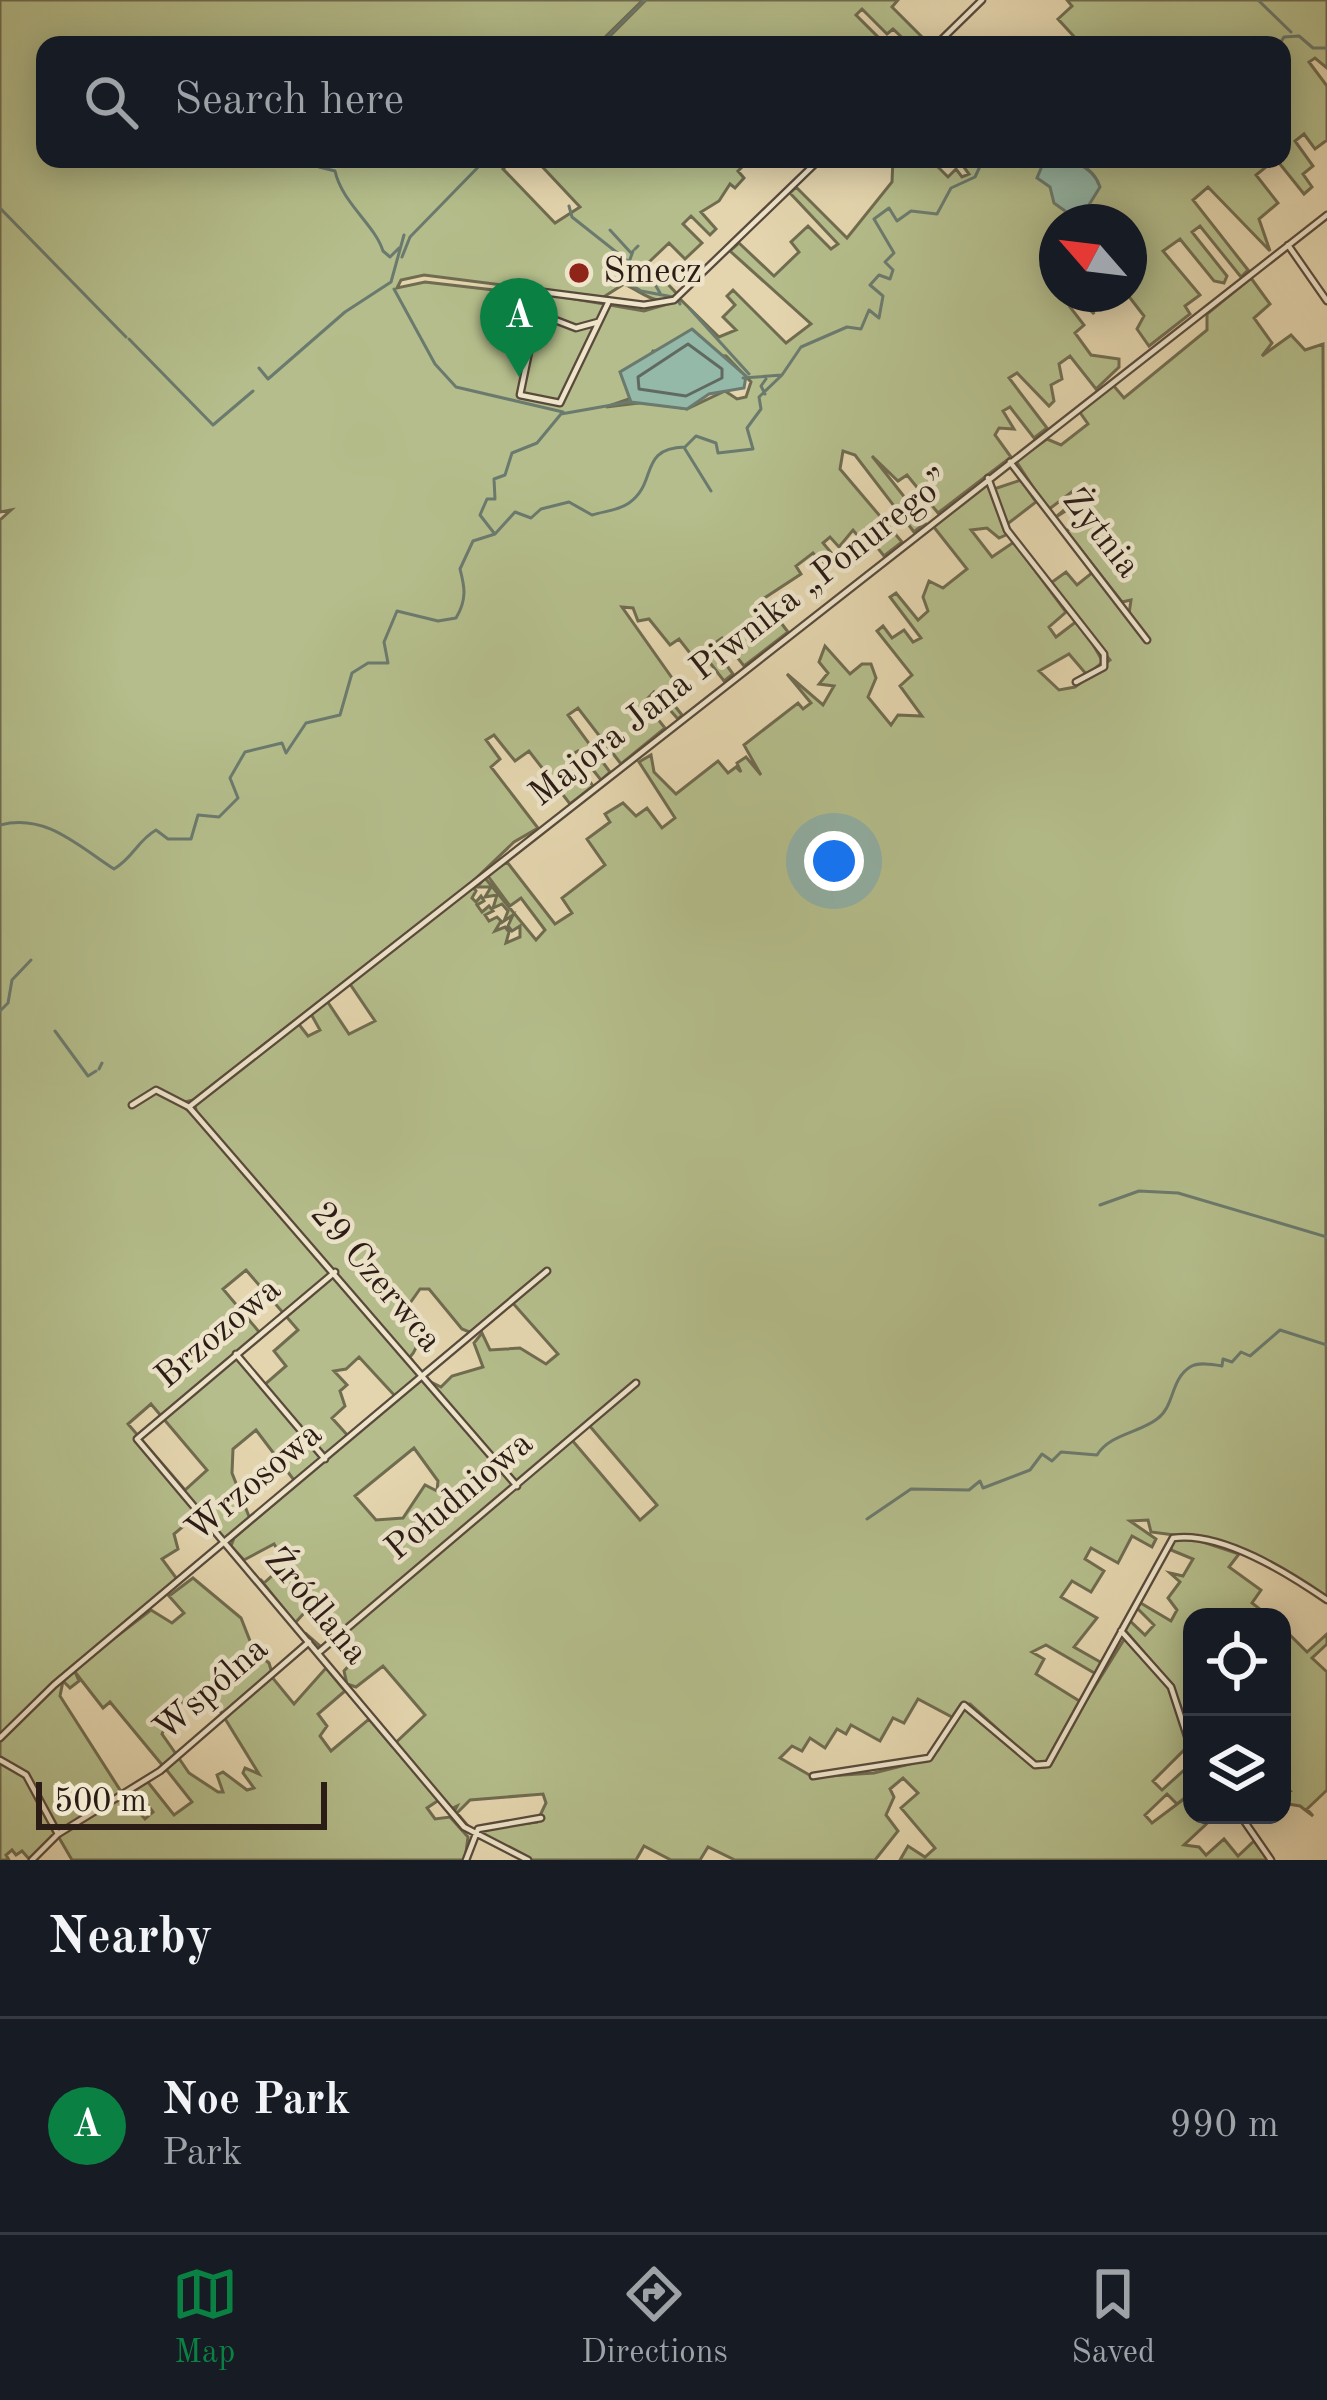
<!DOCTYPE html>
<html lang="en">
<head>
<meta charset="utf-8">
<style>
	body { margin:0; font-family:"Old Standard TT",serif; background:#20242c; color:#f1f3f6 }
	.controls { position:absolute; right:36px; bottom:36px; display:grid; overflow:hidden; border-radius:24px; box-shadow:0 6px 30px #0003 }
	.controls button { width:108px; height:108px; display:grid; place-items:center; padding:0; border:0; border-bottom:3px solid #363941; background:#171b24; color:#f1f3f6; font:60px sans-serif }
	.compass { position:absolute; left:1039px; top:204px; width:108px; height:108px; border-radius:50%; background:#171b24; box-shadow:0 6px 30px #0003; rotate:298deg }
	.scale { position:absolute; left:36px; bottom:30px; width:291px; box-sizing:border-box; padding-left:12px; border:6px solid #2c1c16; border-top:0; font-size:33px; line-height:42px; white-space:nowrap; color:#2c1c16; -webkit-text-stroke:9px #ede4ca; paint-order:stroke }
	.you { position:absolute; left:834px; top:861px; width:42px; height:42px; margin:-30px; border:9px solid #fff; border-radius:50%; background:#1a73e8; box-shadow:0 0 0 18px #1a73e833 }
	.badge { display:grid; place-items:center; width:78px; height:78px; border-radius:50%; background:#0b8043; color:#fff; font-size:39px; font-weight:700 }
	.pin { position:absolute; translate:-50% -99px; filter:drop-shadow(0 3px 6px #0008) }
	.pin::after { content:''; position:absolute; top:63px; width:42px; height:36px; background:inherit; clip-path:polygon(0 0,100% 0,50% 100%) }
	.list { margin:0; padding:0; list-style:none }
	h2 { display:flex; justify-content:space-between; align-items:center; height:156px; margin:0; padding:0 48px; font-size:51px }
	h2 small { font-size:39px; font-weight:400; color:#9ea1a6 }
	.list li { display:grid; grid-template-columns:78px 1fr auto; gap:36px; align-items:center; box-sizing:border-box; height:216px; padding:0 48px; border-top:3px solid #363941 }
	.list b { display:block; font-size:45px; white-space:nowrap }
	.list p { margin:0; font-size:39px; white-space:nowrap; color:#9ea1a6 }
	.list em { font-size:39px; font-style:normal; color:#9ea1a6 }
	.icon { flex:none; width:66px; height:66px; fill:none; stroke:currentColor; stroke-width:2; stroke-linecap:round; stroke-linejoin:round }
	.map { position:relative; flex:none; width:1327px; height:1860px; overflow:hidden }
	.search { position:absolute; background:#171b24; box-shadow:0 6px 30px #0003; left:36px; right:36px; top:36px; height:132px; display:flex; align-items:center; gap:30px; box-sizing:border-box; padding:0 42px; border-radius:24px; color:#9ea1a6; font-size:45px }
	.sheet { height:372px; background:#171b24 }
	nav { display:flex; justify-content:space-around; align-items:center; box-sizing:border-box; height:168px; border-top:3px solid #363941; background:#171b24; font-size:33px; color:#9ea1a6 }
	nav a { display:grid; justify-items:center; gap:6px }
	nav .on { color:#0b8043 }
	.map>svg:first-child { display:block }
	.green { fill:#b4bd8b; stroke:#706c50; stroke-width:3; fill-rule:evenodd }
	.water { fill:#95b9a9; stroke:#6b7a6e; stroke-width:3 }
	.lines { fill:none; stroke-linecap:round; stroke-linejoin:round }
	.shore { stroke:#606a60; stroke-width:3 }
	.stream { stroke:#6b7a6e; stroke-width:3 }
	.pedestrian-casing { stroke:#5a4a3c; stroke-width:9 }
	.minor-casing { stroke:#5a4a3c; stroke-width:9 }
	.pedestrian { stroke:#ede4ca; stroke-width:4.5 }
	.minor { stroke:#ede4ca; stroke-width:4.5 }
	.poi-dot { fill:#8f2418; stroke:#ede4ca; stroke-width:4.5 }
	.labels { text-anchor:middle; dominant-baseline:central; stroke-width:9; stroke-linejoin:round; paint-order:stroke }
	.poi-label { font-size:36px; fill:#2c1c16; stroke:#ede4ca; text-anchor:start }
	.street-label { font-size:36px; fill:#2c1c16; stroke:#ede4ca }
</style>
</head>
<body>
<div class="map">
<svg width="1327" height="1860" viewBox="0 0 1327 1860">
	<rect width="100%" height="100%" fill="#e4d5ae"/>
	<filter id="stains"><feTurbulence type="fractalNoise" baseFrequency=".00167" numOctaves="4"/><feColorMatrix values="0 0 0 0 .2 0 0 0 0 .09 0 0 0 0 .02 0 0 0 .5 -.17"/></filter>
	<radialGradient id="worn" r=".72"><stop offset=".6" stop-color="#630" stop-opacity="0"/><stop offset="1" stop-color="#630" stop-opacity=".3"/></radialGradient>
	<path class="green" d="M0,0H643L597,45H45V159H513L503,169L555,223L580,207L535,159H750L738,171L744,178L735,188L730,184L719,201L701,212L716,229L710,235L691,216L683,224L702,243L685,259L669,243L648,263L678,295C655,308 645,293 624,284L602,298L424,275L401,280L397,288L425,282L494,290L524,300L552,295L644,311L681,300L719,337L736,330L723,317L735,305L727,296L733,290L786,343L811,324L730,251L739,243L774,276L799,252L791,242L808,226L831,249L838,244L790,193L796,187L847,238L892,182L893,159H930L948,177L956,169L962,177L969,174L958,159H1282V109L1289,98L1282,88V45H1069L1079,42L1058,19L1072,6L1067,0H1327V68L1315,58L1309,62L1327,86V140L1315,149L1304,134L1295,141L1313,166L1303,174L1312,187L1304,194L1276,159L1256,175L1278,203L1259,219L1270,251L1208,187L1193,200L1248,270L1241,277L1200,226L1192,232L1227,276L1224,283L1214,281L1180,239L1163,251L1200,295L1185,306L1190,314L1149,346L1137,329L1144,316L1127,294L1129,222H1057V294H1090L1094,299L1090,303L1094,314L1079,300L1070,307L1084,325L1075,333L1091,355L1119,359V367L1096,389L1070,356L1059,364L1062,379L1051,385L1054,401L1049,406L1017,373L1009,378L1047,428L1034,438L1010,407L1003,411L1014,429L999,428L995,435L1011,457L938,513L907,475L898,481L872,456L925,523L914,532L855,455L843,451L840,469L902,542L884,556L869,537L862,541L853,530L839,547L830,537L823,543L834,556L823,564L813,553L796,566L801,574L763,599L788,632L744,666L722,638L712,645L733,674L724,681L701,651L693,657L679,639L670,645L649,619L638,621L633,608L622,607L677,685L666,695L682,715L678,719L654,692L644,702L665,728L621,764L578,708L568,715L610,772L601,780L578,751L571,755L593,786L570,804L529,751L515,761L494,735L486,740L500,759L491,767L538,828L514,842L470,884L476,891L472,898L476,902L481,896L484,901L477,905L482,912L489,906L493,911L485,915L489,921L497,917L501,921L495,931L505,927L509,932L506,943L520,937V926L512,931L508,926L513,915L504,921L508,911L502,904L493,908L497,895L485,897L491,887H477L485,878L536,940L545,930L521,898L510,906L487,875L507,862L555,924L572,913L562,898L605,865L587,839L610,822L605,814L623,803L636,816L647,808L662,828L675,818L639,762L651,755L654,772L676,794L718,761L728,773L736,767L741,772L737,763L746,757L761,775L744,745L798,703L803,709L811,703L787,674L823,705L834,686L819,684L828,673L819,662L825,646L850,674L862,664H871L876,678L868,697L891,725L898,715L922,716L900,686L912,675L877,631L883,626L892,638L904,630L913,642L921,638L890,597L896,593L918,620L928,611L923,597L929,581L943,588L967,569L933,526L987,484L1008,534L999,538L987,528L971,530L992,557L1014,542L1066,612L1049,627L1056,637L1077,621L1048,585L1066,572L1077,585L1093,572L1129,614L1131,600L1122,602L1066,531L1085,521L1082,512L1093,502L1088,497L1056,517L1086,491L1077,488L1048,510L1016,461L1047,439L1061,445L1088,424L1079,411L1113,385L1124,398L1207,330V314L1251,278L1270,304L1254,318L1272,343L1262,356L1291,335L1305,350L1323,344L1327,1597L1238,1551L1197,1540L1239,1554L1229,1567L1261,1590L1252,1603L1270,1617H1192V1710L1185,1717L1171,1684L1124,1629L1129,1620L1145,1635L1154,1625L1136,1607L1139,1602L1171,1621L1177,1610L1168,1598L1180,1582L1170,1573L1183,1576L1193,1559L1171,1550L1172,1540L1182,1536L1151,1532L1148,1520L1130,1521L1156,1539L1152,1547L1132,1536L1118,1563L1091,1548L1085,1559L1104,1571L1091,1592L1072,1581L1061,1597L1097,1618L1074,1647L1102,1663L1096,1674L1046,1645L1032,1652L1044,1659L1036,1674L1081,1702L1046,1764L1035,1763L970,1704H961L952,1717L918,1699L904,1723L893,1718L880,1741L851,1725L846,1734L837,1729L825,1748L810,1738L802,1751L792,1746L780,1758L813,1777L874,1773L926,1760L938,1750L959,1710L968,1706L1035,1766L1045,1767L1125,1638L1169,1686L1188,1746L1153,1781L1162,1790L1192,1763L1191,1793L1177,1804L1167,1794L1145,1815L1152,1823L1192,1793V1815H1216L1184,1845L1199,1847L1206,1855L1224,1839L1238,1856L1254,1841L1268,1860H900L908,1846L925,1857L935,1848L901,1808L918,1793L903,1778L890,1789L894,1797L886,1815L898,1831L875,1860H735L708,1847L700,1860H671L644,1846L636,1860H531L477,1835L480,1829L537,1822L546,1803L543,1794L470,1800L457,1813L473,1832L454,1812L457,1806L451,1809L442,1798L427,1808L435,1819L450,1817L468,1837L465,1860H72L58,1836L124,1795L145,1819L153,1812L135,1788L147,1781L174,1815L192,1802L165,1768L178,1757L189,1773L218,1792H223L217,1775L223,1772L247,1790L254,1788L243,1773L245,1768L259,1774L224,1717L272,1677L294,1704L326,1668L345,1691L318,1714L327,1726L320,1736L331,1751L369,1719L392,1746L425,1715L383,1666L356,1687L347,1684L344,1671L355,1659L340,1637L354,1624L322,1648H316L305,1633L321,1647L342,1628L317,1599L295,1623L260,1579L264,1583L286,1563L274,1544L244,1560L231,1546L234,1538L297,1484L256,1430L233,1449L232,1473L250,1519L225,1539L199,1513L174,1534L178,1549L162,1559L177,1579L74,1669L151,1610L172,1623L184,1613L169,1596L193,1578L241,1618L254,1651L269,1663L272,1673L223,1715L212,1700H186L173,1709L162,1734L176,1754L163,1766L110,1702L103,1708L75,1672L79,1681L70,1688L63,1681L60,1696L122,1793L57,1834L30,1860L22,1851L16,1855L12,1850L6,1855L9,1860H0V520L11,510L0,512ZM653,351L726,356L751,382L746,397L737,399L725,391L687,409L647,402L606,407L629,399ZM1080,622L1110,660L1075,687L1059,690L1039,671L1069,654L1087,675L1103,662ZM461,891L350,984L375,1021L349,1034L327,1001L311,1014L320,1030L308,1036L298,1023L195,1105L198,1120L180,1103L193,1100ZM246,1270L298,1330L274,1351L286,1366L262,1387L234,1355L260,1333L223,1289ZM420,1289H429L462,1329L472,1333L511,1301L558,1354L546,1364L520,1348L490,1350L482,1333L474,1343L483,1367L452,1376L441,1387L425,1379L410,1357C425,1341 414,1323 408,1306ZM359,1357L396,1397L349,1437L332,1418L345,1406L340,1391L347,1385L334,1371L346,1369ZM151,1404L207,1470L185,1490L128,1424ZM588,1424L657,1505L640,1520L571,1439ZM414,1448L438,1481L437,1491L425,1485L403,1518L376,1520L355,1496Z
		M646,0H898L892,7L930,45H910L893,29L887,34L862,9L856,15L882,41L877,45H845L839,40L833,45H601Z
		M1021,480L1036,502L1006,525L994,489Z
		M1282,1627L1307,1652L1327,1634V1644L1312,1658L1327,1672V1790L1307,1809L1313,1816L1300,1806L1282,1803V1794L1290,1791L1282,1785Z"/>
	<path class="water" d="M1045,159C1068,159 1092,163 1100,187L1087,208L1072,216L1054,203L1050,187L1037,178Z
		M692,329L746,376L744,388L709,394L687,409L631,402L620,372Z"/>
	<g class="lines">
		<path class="shore" d="M688,344L722,369V378L686,396L639,389L638,377Z"/>
		<path class="stream" d="M1258,0L1291,32
			M599,45L645,0
			M1279,45L1284,37L1299,36L1313,48H1327
			M317,159L319,167L335,171C342,203 375,225 383,251L390,257L399,248
			M569,206L572,217L653,281L660,293
			M0,208L126,337
			M610,230L632,254
			M635,249L638,246
			M402,257L410,237L486,159
			M628,265L633,251
			M611,283L622,279L641,291L673,297
			M394,289L435,364L456,387L563,412
			M679,302L680,304
			M690,309L749,374
			M129,339L213,425L253,391
			M259,368L268,379L345,312L391,282L404,235
			M743,378L782,375L801,347L847,327L861,329L869,310L879,318L883,296L870,285L879,275L890,279L893,270L885,262L894,253L874,219L889,208L897,221L911,211L937,214L951,188L975,177L983,160L995,159
			M765,394L761,386L766,379
			M685,449L711,491
			M494,533L480,515L487,499H495L494,479L505,475L512,453L537,443L561,414L629,402
			M0,825C45,813 77,845 114,869C134,857 137,841 156,830L168,839H191L198,815L219,817L238,798L230,778L245,752L282,743L286,753L306,723L340,715L352,673L368,663H388L384,642L397,611L438,621L456,618C468,598 464,585 460,569L473,541L495,534L515,512L531,518L541,509L569,502L592,515C604,511 618,511 629,503C658,483 638,448 685,447L696,436L716,443L718,453L753,449L747,428L761,409L759,397L782,375
			M0,1011L8,1003L12,980L31,960
			M55,1031L88,1076L96,1071
			M99,1069L102,1063
			M1100,1205L1139,1191L1178,1193L1327,1237
			M867,1519L911,1489L969,1490L980,1481L983,1488L1030,1470L1042,1454L1052,1461L1061,1452L1097,1455C1110,1434 1139,1433 1157,1419C1175,1406 1170,1380 1190,1367C1198,1362 1211,1364 1222,1366L1223,1359L1232,1362L1241,1352L1250,1356L1280,1330L1327,1345"/>
		<defs>
			<path id="pedestrian" d="M598,322L576,328L537,313L520,395L560,403L609,301"/>
			<path id="minor" d="M936,45L982,0
				M1288,245L1327,301
				M543,292L644,305L674,300L820,159
				M1010,462L1147,640
				M988,478L1007,530L1104,654V667L1076,682
				M132,1105L156,1090L189,1107L517,1486
				M189,1107L1327,215
				M335,1272L137,1439L464,1827L528,1860
				M236,1354L325,1459
				M1121,1631L1171,1687L1192,1751
				M318,1653L636,1383
				M0,1738L54,1685L547,1271
				M0,1760L26,1775L58,1834
				M813,1776L929,1758L964,1705L1035,1765L1048,1764L1173,1538C1222,1531 1289,1574 1327,1600
				M1240,1815L1271,1860
				M32,1860L58,1834L160,1771L309,1642
				M466,1860L478,1829L541,1818"/>
		</defs>
		<use href="#pedestrian" class="pedestrian-casing"/>
		<use href="#minor" class="minor-casing"/>
		<use href="#pedestrian" class="pedestrian"/>
		<use href="#minor" class="minor"/>
	</g>
	<circle class="poi-dot" cx="579" cy="273" r="12"/>
	<g class="labels">
		<g class="poi-label">
			<text x="603" y="273">Smecz</text>
		</g>
		<g class="street-label">
			<text transform="translate(1100 534) rotate(52)">Żytnia</text>
			<text transform="translate(741 639) rotate(-38)">Majora Jana Piwnika „Ponurego”</text>
			<text transform="translate(375 1278) rotate(50)">29 Czerwca</text>
			<text transform="translate(219 1334) rotate(-40)">Brzozowa</text>
			<text transform="translate(255 1483) rotate(-40)">Wrzosowa</text>
			<text transform="translate(460 1497) rotate(-40)">Południowa</text>
			<text transform="translate(315 1607) rotate(50)">Źródlana</text>
			<text transform="translate(212 1690) rotate(-41)">Wspólna</text>
		</g>
	</g>
	<rect width="100%" height="100%" filter="url(#stains)"/>
	<rect width="100%" height="100%" fill="url(#worn)"/>
</svg>
<div class="controls">
<button><svg class="icon" aria-label="locate" viewBox="0 0 24 24"><circle cx="12" cy="12" r="6"/><path d="M12 2v4M12 18v4M2 12h4M18 12h4"/></svg></button>
<button><svg class="icon" aria-label="layers" viewBox="0 0 24 24"><path d="M12 4l9 5-9 5-9-5zM3 14l9 5 9-5"/></svg></button>
</div>
<svg class="compass" viewBox="-18 -18 36 36"><path d="M0-13l5 13h-10z" fill="#e53935"/><path d="M0 13l5-13h-10z" fill="#9ea1a6"/></svg>
<div class="scale">500 m</div>
<div class="you"></div>
<div class="pin badge" style="left:519px;top:377px">A</div>
<div class="search"><svg class="icon" aria-label="search" viewBox="0 0 24 24"><circle cx="10" cy="10" r="6"/><path d="M15 15l6 6"/></svg>Search here</div>
</div>
<section class="sheet">
<h2>Nearby<small></small></h2>
<ul class="list">
<li><span class="badge">A</span><div><b>Noe Park</b><p>Park</p></div><em>990 m</em></li>
</ul>
</section>
<nav>
<a class="on"><svg class="icon" aria-label="map" viewBox="0 0 24 24"><path d="M3 6l6-2 6 2 6-2v14l-6 2-6-2-6 2zM9 4v14M15 6v14"/></svg>Map</a>
<a><svg class="icon" aria-label="directions" viewBox="0 0 24 24"><path d="M12 3l9 9-9 9-9-9zM9 14v-3h6M13 9l2 2-2 2"/></svg>Directions</a>
<a><svg class="icon" aria-label="saved" viewBox="0 0 24 24"><path d="M7 4h10v16l-5-4-5 4z"/></svg>Saved</a>
</nav>
</body>
</html>
